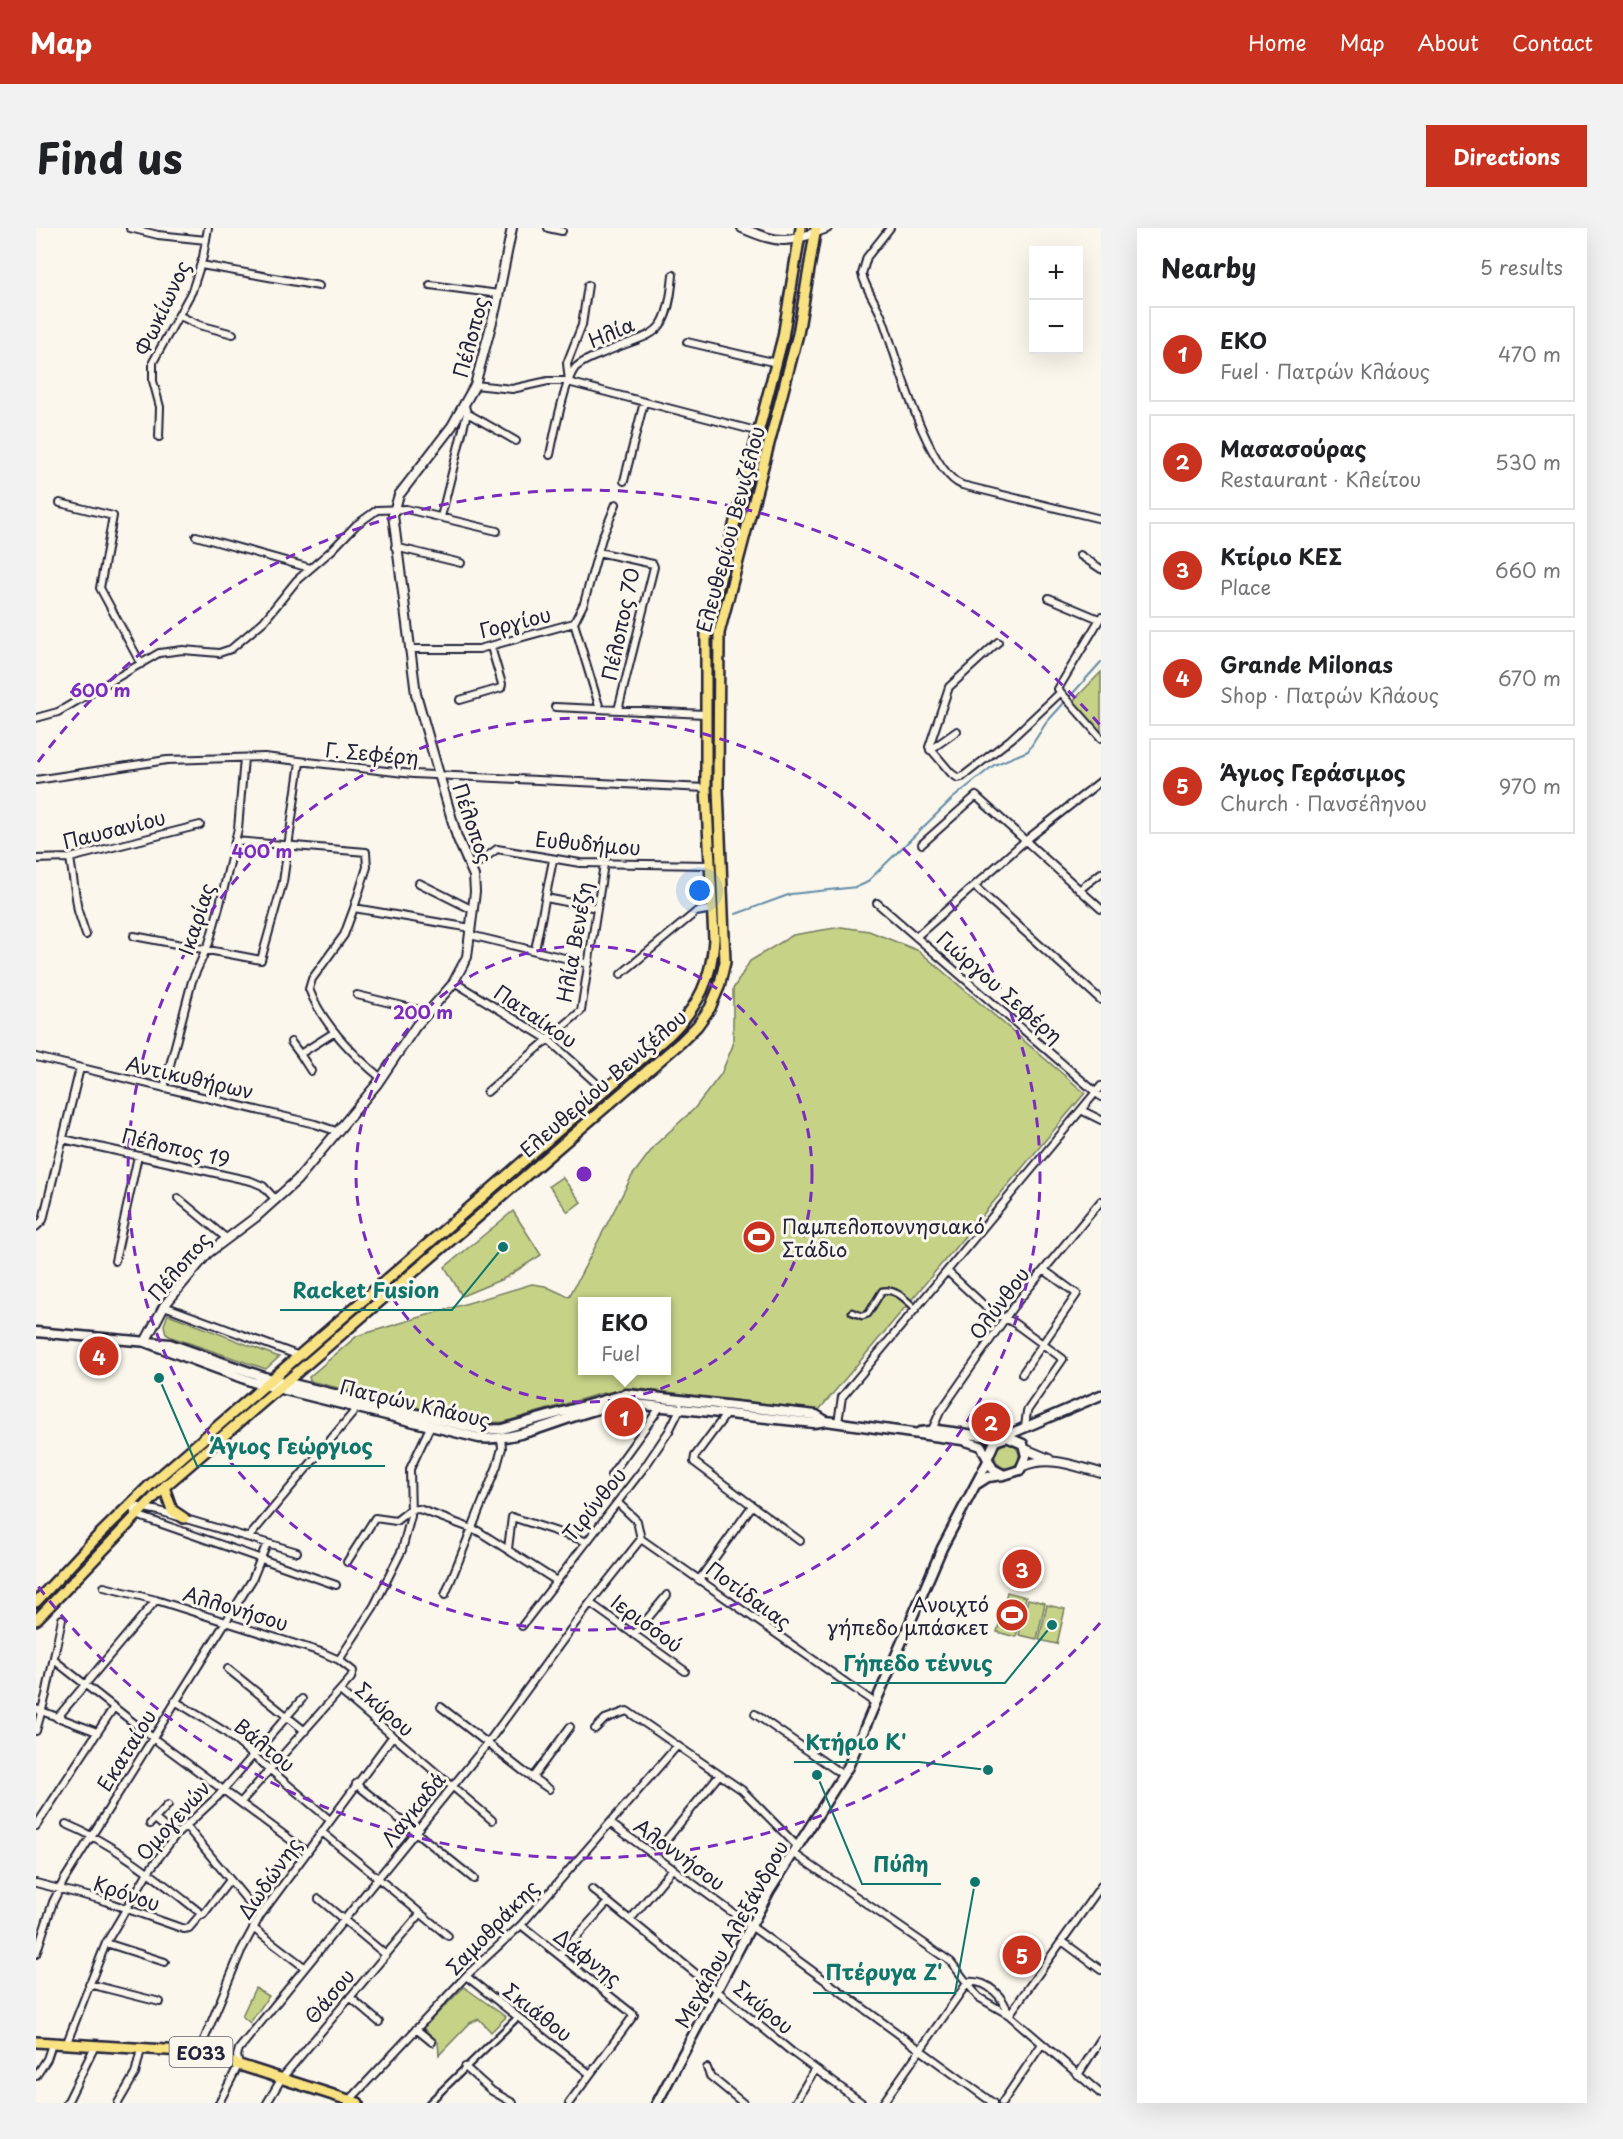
<!DOCTYPE html>
<html lang="en">
<head>
<meta charset="utf-8">
<style>
	body { margin:0; font-family:"Playpen Sans",sans-serif; background:#f2f2f2; color:#202124 }
	.controls { position:absolute; right:18px; top:18px; display:grid; overflow:hidden; border-radius:0px; box-shadow:0 6px 24px #0002 }
	.controls button { width:54px; height:54px; display:grid; place-items:center; padding:0; border:0; border-bottom:2px solid #e0e0e0; background:#fff; color:#202124; font:30px sans-serif }
	.you { position:absolute; left:664px; top:663px; width:21px; height:21px; margin:-15px; border:4px solid #fff; border-radius:50%; background:#1a73e8; box-shadow:0 0 0 9px #1a73e833 }
	.badge { display:grid; place-items:center; width:39px; height:39px; border-radius:50%; background:#c8321e; color:#fff; font-size:20px; font-weight:700 }
	.pin { position:absolute; translate:-50% -50%; border:3px solid #fff; box-shadow:0 2px 6px #0006 }
	.popup { position:absolute; left:542px; top:1069px; width:93px; height:78px; box-sizing:border-box; display:grid; place-content:center; border-radius:0px; background:#fff; filter:drop-shadow(0 2px 4px #0005); font-size:20px; white-space:nowrap; color:#757577 }
	.popup b { font-size:22px; color:#202124 }
	.popup::after { content:''; position:absolute; left:50%; top:100%; margin-left:-12px; border:12px solid transparent; border-top-color:#fff }
	.list { margin:0; padding:0; list-style:none }
	h2 { display:flex; justify-content:space-between; align-items:center; height:78px; margin:0; padding:0 24px; font-size:26px }
	h2 small { font-size:20px; font-weight:400; color:#757577 }
	.list li { display:grid; grid-template-columns:39px 1fr auto; gap:18px; align-items:center; box-sizing:border-box; height:96px; margin:0 12px 12px; padding:0 12px; border:2px solid #e0e0e0; border-radius:0px }
	.list b { display:block; font-size:22px; white-space:nowrap }
	.list p { margin:0; font-size:20px; white-space:nowrap; color:#757577 }
	.list em { font-size:20px; font-style:normal; color:#757577 }
	.map { position:relative; flex:none; width:1065px; height:1875px; overflow:hidden; border-radius:0px }
	header { display:flex; align-items:center; gap:36px; box-sizing:border-box; height:84px; padding:0 30px; background:#c8321e; color:#fff }
	header strong { font-size:28px }
	nav { display:flex; gap:33px; margin-inline-start:auto; font-size:21px }
	.intro { display:flex; align-items:center; justify-content:space-between; box-sizing:border-box; height:144px; padding:0 36px }
	h1 { margin:0; font-size:42px }
	.button { padding:15px 27px; border-radius:0px; background:#c8321e; color:#fff; font-size:21px; font-weight:700 }
	main { display:flex; gap:36px; padding:0 36px }
	aside { flex:1; background:#fff; border-radius:0px; box-shadow:0 6px 24px #0002 }
	.map>svg:first-child { display:block }
	.green { fill:#c6d387; stroke:#747a61; stroke-width:1.5; fill-rule:evenodd }
	.lines { fill:none; stroke-linecap:round; stroke-linejoin:round }
	.stream { stroke:#628da7; stroke-width:2 }
	.pedestrian-casing { stroke:#22223b; stroke-width:9 }
	.minor-casing { stroke:#22223b; stroke-width:10 }
	.tertiary-casing { stroke:#22223b; stroke-width:12 }
	.secondary-casing { stroke:#22223b; stroke-width:13 }
	.primary-casing { stroke:#22223b; stroke-width:14 }
	.pedestrian { stroke:#fbf7ec; stroke-width:4.5 }
	.minor { stroke:#fbf7ec; stroke-width:6 }
	.tertiary { stroke:#fbf7ec; stroke-width:8 }
	.secondary { stroke:#fbf7ec; stroke-width:8 }
	.primary { stroke:#f8e281; stroke-width:9 }
	.ring { fill:none; stroke:#7b2cbf; stroke-width:3; stroke-dasharray:10 8 }
	.labels { text-anchor:middle; dominant-baseline:central; stroke-width:6; stroke-linejoin:round; paint-order:stroke }
	.shield { fill:#fbf7ec; stroke:#636270; stroke-width:1.5 }
	.shield-label { font-size:18px; font-weight:bold; fill:#22223b }
	.street-label { font-size:20px; fill:#22223b; stroke:#fbf7ec }
	.poi-label { font-size:20px; fill:#22223b; stroke:#fbf7ec; text-anchor:start }
	.centre { fill:#7b2cbf; stroke:#fbf7ec; stroke-width:3 }
	.ring-label { font-size:18px; text-anchor:middle; font-weight:bold; fill:#7b2cbf; stroke:#fbf7ec; stroke-width:6; stroke-linejoin:round; paint-order:stroke }
	.leader { fill:none; stroke:#0f766e; stroke-width:2 }
	.callout-dot { fill:#0f766e; stroke:#fbf7ec; stroke-width:2 }
	.callout-label { font-size:21px; text-anchor:middle; font-weight:bold; fill:#0f766e; stroke:#fbf7ec; stroke-width:6; stroke-linejoin:round; paint-order:stroke }
</style>
</head>
<body>
<header>
<strong>Map</strong>
<nav><a>Home</a><a>Map</a><a>About</a><a>Contact</a></nav>
</header>
<div class="intro"><h1>Find us</h1><a class="button">Directions</a></div>
<main>
<div class="map">
<svg width="1065" height="1875" viewBox="0 0 1065 1875">
	<rect width="100%" height="100%" fill="#fbf7ec"/>
	<filter id="ink" filterUnits="userSpaceOnUse"><feTurbulence type="fractalNoise" baseFrequency=".0167" numOctaves="2"/><feDisplacementMap in="SourceGraphic" scale="12" xChannelSelector="R" yChannelSelector="G"/><feConvolveMatrix kernelMatrix="1 2 1 2 8 2 1 2 1" color-interpolation-filters="sRGB"/></filter>
	<g filter="url(#ink)">
		<path class="green" d="M1065,444V505L1037,473Z
			M805,699L833,703L883,723L1049,865L783,1182L596,1160L563,1166L468,1194L444,1195L274,1153L273,1149L321,1108L496,1056L509,1058L533,1069L596,948L620,916L658,881L685,846L697,817V761L714,733L757,707ZM546,1074H630V1142H546Z
			M526,949L545,974L532,984L513,958Z
			M477,983L505,1027L469,1050L426,1068L409,1039Z
			M132,1086L243,1129L230,1141L135,1109L130,1106L128,1097Z
			M959 1228a12 12 0 1 1 24 0a12 12 0 1 1-24 0Z
			M971,1364L990,1369L980,1409L961,1404Z
			M992,1371L1009,1375L1001,1411L983,1407Z
			M1011,1377L1029,1381L1021,1416L1003,1412Z
			M428,1759L470,1789L455,1804L443,1791L434,1795L403,1827L402,1814L387,1800Z
			M219,1760L233,1768L214,1795L206,1788Z"/>
		<g class="lines">
			<path class="stream" d="M700,686L755,666L821,659L830,655L916,571L958,537L992,523L1010,495L1065,434"/>
			<defs>
				<path id="pedestrian" d="M816,1084L826,1088L832,1086L846,1063C860,1060 870,1072 880,1081
					M393,1875L482,1789"/>
				<path id="minor" d="M94,0L122,7L170,12
					M512,0L526,3
					M854,0L831,29L826,46C830,62 841,76 847,92C860,127 891,244 926,257L1065,291
					M165,37L283,58
					M394,57L463,66
					M144,88L163,97L197,106
					M651,114L741,135
					M533,154L531,135L546,97L552,57
					M439,157L476,161L512,153H528L724,204
					M431,185L480,213
					M123,209L124,179L117,153V134L156,63L167,29L172,0
					M514,227C518,208 529,150 540,139C547,133 557,129 565,126C618,102 631,115 637,47
					M588,253L608,174
					M24,275L77,288L64,360L105,436
					M405,289L431,185L429,178
					M160,308L274,340
					M359,319L425,335
					M562,324L617,336L618,339L582,482
					M1044,327L1065,341
					M1013,370L1063,391
					M1065,389L1022,461L1065,510
					M538,395L564,481
					M962,414L913,459L893,519L915,545L922,550L926,549L975,511L1024,465
					M373,421H443L538,395L548,375L566,310L580,276
					M424,472L465,460L466,456L455,419
					M519,479L669,486
					M0,490L22,484L123,425L147,422L183,425L195,421L228,393L261,352L296,322L320,297L341,282L370,281L461,303
					M894,522L921,503
					M0,552L131,532L228,529L377,546L670,560
					M199,613L330,624L331,639L318,680
					M886,616L940,568L1065,681
					M34,630L42,683L50,707
					M0,631L34,630L164,597
					M435,640L461,621L544,635L674,637
					M383,655L437,682
					M938,658L1065,772
					M1043,662L1065,645
					M510,670L561,680
					M841,675L1065,869
					M434,707L553,736
					M98,708L225,732L247,654L264,534
					M880,709L989,613L1065,553
					M499,722L517,632
					M585,746L660,684L676,681
					M418,754L513,812L559,854
					M321,767L392,784
					M255,814L264,826L299,804
					M264,826L275,843
					M0,829L279,896L300,903
					M345,850C316,826 287,797 273,761L276,751L308,707L318,680L435,700
					M128,860L156,753L173,715L184,676L202,601L208,530
					M451,864L545,783L568,636
					M1045,882L1065,892
					M27,911L215,953L227,958L240,972
					M142,970L190,1010
					M0,999L7,992L44,840
					M79,1033L102,928
					M911,1043L953,1082L978,1095L1027,1131L991,1183L989,1199
					M128,1078L261,1127
					M986,1146L1041,1066L1008,1042
					M691,1185L659,1228L658,1234L764,1313
					M802,1194L806,1169L1065,858
					M896,1202L904,1184L977,1079L1065,973
					M575,1247L625,1178
					M582,1275L601,1293L605,1311L839,1475
					M93,1277L103,1288L300,1357
					M93,1277L123,1283L261,1324
					M213,1309L322,1179
					M472,1321L476,1289L549,1313
					M311,1334L339,1290L360,1293L374,1282L383,1281L442,1303L519,1352
					M663,1352L716,1278
					M68,1359L120,1372L285,1424L303,1432L317,1443L315,1450L205,1574
					M409,1367L461,1238L466,1220L465,1209
					M554,1375L649,1443
					M486,1398L610,1237L633,1203L645,1179
					M598,1407L631,1367
					M18,1432L117,1510L271,1624
					M303,1432L338,1378L366,1322L375,1288L374,1241L394,1199
					M192,1441L269,1503
					M304,1463L456,1592
					M139,1473L188,1503L294,1592
					M405,1479L487,1543L513,1561
					M0,1481L61,1504
					M719,1486L807,1547
					M21,1490L120,1372
					M559,1501L569,1491L591,1483L706,1562L761,1618
					M0,1503L10,1467L26,1391
					M496,1550L534,1499
					M320,1556L438,1651
					M119,1591L139,1608
					M574,1595L957,1875
					M30,1596C81,1617 124,1653 167,1687L194,1652
					M114,1596L132,1577
					M0,1598L78,1479
					M150,1598L224,1688
					M286,1604L412,1708
					M757,1625L915,1734L942,1769L973,1787L1065,1866
					M618,1627L683,1547
					M0,1655L63,1671L148,1701L153,1700L165,1686
					M556,1661L756,1824L826,1875
					M283,1671L350,1727
					M594,1692L637,1640
					M485,1697L598,1787L533,1875
					M217,1700L268,1739
					M1026,1713L1065,1742
					M70,1715L129,1734
					M0,1726L17,1674L28,1652L216,1352L231,1315
					M524,1727L572,1674
					M430,1748L554,1846
					M932,1754C952,1752 968,1769 973,1787
					M53,1756L124,1774
					M314,1769L343,1794
					M973,1787L1065,1658
					M380,1801L396,1814
					M30,1817L70,1715L112,1644L139,1608L182,1568L266,1471
					M163,1824L205,1723L224,1688L356,1509
					M429,1839L456,1863L477,1875
					M671,1840L674,1848L707,1875
					M1042,1847L1065,1811
					M0,1848L11,1831L16,1816
					M314,1872L430,1748L485,1697L641,1518
					M31,1875L59,1818
					M82,1875L99,1846L105,1821
					M183,1875L203,1836L201,1828L203,1821L451,1516L554,1375L605,1311
					M231,1875L246,1850L385,1685
					M759,1875L779,1841
					M847,1875L932,1754
					M966,1875L1006,1816"/>
				<path id="tertiary" d="M706,0C746,17 751,15 791,0
					M109,1114L128,1078L172,1025L220,989L261,952L341,856L380,798L416,757L431,729L439,664L438,648L421,609L380,466L357,287L363,267L416,198L439,157L460,79L476,0
					M989,1221L1013,1231
					M987,1238C1014,1227 1038,1238 1065,1245"/>
				<path id="secondary" d="M0,1104L134,1116L228,1149L446,1202L466,1201L590,1166L780,1187L790,1193
					M109,1114L217,1154L443,1210C493,1215 548,1175 599,1176L778,1195L790,1193L926,1212L945,1218L957,1241L968,1247L984,1242L990,1228L987,1216L971,1209L959,1213L952,1229
					M884,1204L901,1202L963,1210
					M969,1208L1065,1167
					M941,1256L952,1249L968,1247
					M621,1875L734,1662L812,1539L906,1320L952,1233"/>
				<path id="primary" d="M128,1259L136,1282L148,1290
					M0,1374L60,1310L115,1256L634,806C663,778 676,750 678,711L670,560V405L747,109L765,0
					M0,1392L128,1259L645,814L661,798L674,780L683,759L689,734L682,560L683,405L762,106L780,0
					M0,1814L163,1824L322,1875"/>
			</defs>
			<use href="#pedestrian" class="pedestrian-casing"/>
			<use href="#minor" class="minor-casing"/>
			<use href="#tertiary" class="tertiary-casing"/>
			<use href="#secondary" class="secondary-casing"/>
			<use href="#primary" class="primary-casing"/>
			<use href="#pedestrian" class="pedestrian"/>
			<use href="#minor" class="minor"/>
			<use href="#tertiary" class="tertiary"/>
			<use href="#secondary" class="secondary"/>
			<use href="#primary" class="primary"/>
		</g>
	</g>
	<g class="ring">
		<circle cx="548" cy="946" r="228"/>
		<circle cx="548" cy="946" r="456"/>
		<path d="M1064 1395A684 684 0 0 1 2 1358M2 534A684 684 0 0 1 1064 497"/>
	</g>
	<defs>
		<symbol id="stadium-disc" viewBox="-11 -11 22 22"><circle r="9.5" fill="#c8321e" stroke="#fbf7ec"/><path d="M0-5a6.5 5 0 1 0 0 10a6.5 5 0 1 0 0-10ZM-3.5-1.8h7v3.6h-7Z" fill="#fff"/></symbol>
	</defs>
	<g fill-rule="evenodd">
		<use href="#stadium-disc" x="704" y="990" width="38" height="38"/>
		<use href="#stadium-disc" x="957" y="1368" width="38" height="38"/>
	</g>
	<g class="labels">
		<rect class="shield" x="133.5" y="1809" width="63" height="30" rx="4.5"/>
		<g class="shield-label">
			<text x="165" y="1824">ΕΟ33</text>
		</g>
		<g class="street-label">
			<text transform="translate(126 80) rotate(-65)">Φωκίωνος</text>
			<text transform="translate(575 104) rotate(-23)">Ηλία</text>
			<text transform="translate(434 109) rotate(-75)">Πέλοπος</text>
			<text transform="translate(694 301) rotate(-75)">Ελευθερίου Βενιζέλου</text>
			<text transform="translate(479 394) rotate(-14)">Γοργίου</text>
			<text transform="translate(584 396) rotate(-78)">Πέλοπος 70</text>
			<text transform="translate(336 525) rotate(5)">Γ. Σεφέρη</text>
			<text transform="translate(437 595) rotate(71)">Πέλοπος</text>
			<text transform="translate(78 601) rotate(-14)">Παυσανίου</text>
			<text transform="translate(552 615) rotate(5)">Ευθυδήμου</text>
			<text transform="translate(160 691) rotate(-72)">Ικαρίας</text>
			<text transform="translate(538 714) rotate(-80)">Ηλία Βενέζη</text>
			<text transform="translate(964 759) rotate(41)">Γιώργου Σεφέρη</text>
			<text transform="translate(500 788) rotate(34)">Παταίκου</text>
			<text transform="translate(154 849) rotate(13)">Αντικυθήρων</text>
			<text transform="translate(567 855) rotate(-41)">Ελευθερίου Βενιζέλου</text>
			<text transform="translate(140 919) rotate(13)">Πέλοπος 19</text>
			<text transform="translate(143 1038) rotate(-49)">Πέλοπος</text>
			<text transform="translate(963 1075) rotate(-53)">Ολύνθου</text>
			<text transform="translate(379 1175) rotate(13)">Πατρών Κλάους</text>
			<text transform="translate(558 1276) rotate(-51)">Τιρύνθου</text>
			<text transform="translate(713 1367) rotate(36)">Ποτίδαιας</text>
			<text transform="translate(200 1380) rotate(17)">Αλλονήσου</text>
			<text transform="translate(611 1395) rotate(36)">Ιερισσού</text>
			<text transform="translate(349 1481) rotate(41)">Σκύρου</text>
			<text transform="translate(229 1517) rotate(39)">Βάλτου</text>
			<text transform="translate(90 1522) rotate(-58)">Εκαταίου</text>
			<text transform="translate(377 1581) rotate(-51)">Λαγκαδά</text>
			<text transform="translate(137 1592) rotate(-48)">Ομογενών</text>
			<text transform="translate(644 1626) rotate(36)">Αλοννήσου</text>
			<text transform="translate(233 1650) rotate(-55)">Δωδώνης</text>
			<text transform="translate(91 1665) rotate(19)">Κρόνου</text>
			<text transform="translate(456 1699) rotate(-46)">Σαμοθράκης</text>
			<text transform="translate(695 1706) rotate(-61)">Μεγάλου Αλεξάνδρου</text>
			<text transform="translate(552 1729) rotate(38)">Δάφνης</text>
			<text transform="translate(293 1768) rotate(-50)">Θάσου</text>
			<text transform="translate(728 1779) rotate(40)">Σκύρου</text>
			<text transform="translate(502 1784) rotate(38)">Σκιάθου</text>
		</g>
		<g class="poi-label">
			<text x="746" y="998">Παμπελοποννησιακό<tspan x="746" dy="23">Στάδιο</tspan></text>
			<text x="953" y="1376" text-anchor="end">Ανοιχτό<tspan x="953" dy="23">γήπεδο μπάσκετ</tspan></text>
		</g>
	</g>
	<circle cx="548" cy="946" r="9" class="centre"/>
	<g class="ring-label">
		<text x="64" y="469">600 m</text>
		<text x="226" y="630">400 m</text>
		<text x="387" y="791">200 m</text>
	</g>
	<path class="leader" d="M467 1019L416 1082H244M123 1150L161 1238H349M1016 1397L969 1455H795M952 1542L883 1534H758M781 1547L826 1656H905M939 1654L919 1765H777"/>
	<g class="callout-dot">
		<circle cx="467" cy="1019" r="6"/>
		<circle cx="123" cy="1150" r="6"/>
		<circle cx="1016" cy="1397" r="6"/>
		<circle cx="952" cy="1542" r="6"/>
		<circle cx="781" cy="1547" r="6"/>
		<circle cx="939" cy="1654" r="6"/>
	</g>
	<g class="callout-label">
		<text x="330" y="1070">Racket Fusion</text>
		<text x="255" y="1226">Άγιος Γεώργιος</text>
		<text x="882" y="1443">Γήπεδο τέννις</text>
		<text x="820" y="1522">Κτήριο Κ'</text>
		<text x="865" y="1644">Πύλη</text>
		<text x="848" y="1752">Πτέρυγα Ζ'</text>
	</g>
</svg>
<div class="controls">
<button>+</button>
<button>−</button>
</div>
<div class="you"></div>
<div class="pin badge" style="left:588px;top:1189px">1</div>
<div class="popup"><b>EKO</b>Fuel</div>
<div class="pin badge" style="left:955px;top:1194px">2</div>
<div class="pin badge" style="left:986px;top:1341px">3</div>
<div class="pin badge" style="left:63px;top:1128px">4</div>
<div class="pin badge" style="left:986px;top:1727px">5</div>
</div>
<aside>
<h2>Nearby<small>5 results</small></h2>
<ul class="list">
<li><span class="badge">1</span><div><b>EKO</b><p>Fuel · Πατρών Κλάους</p></div><em>470 m</em></li>
<li><span class="badge">2</span><div><b>Μασασούρας</b><p>Restaurant · Κλείτου</p></div><em>530 m</em></li>
<li><span class="badge">3</span><div><b>Κτίριο ΚΕΣ</b><p>Place</p></div><em>660 m</em></li>
<li><span class="badge">4</span><div><b>Grande Milonas</b><p>Shop · Πατρών Κλάους</p></div><em>670 m</em></li>
<li><span class="badge">5</span><div><b>Άγιος Γεράσιμος</b><p>Church · Πανσέληνου</p></div><em>970 m</em></li>
</ul>
</aside>
</main>
</body>
</html>
